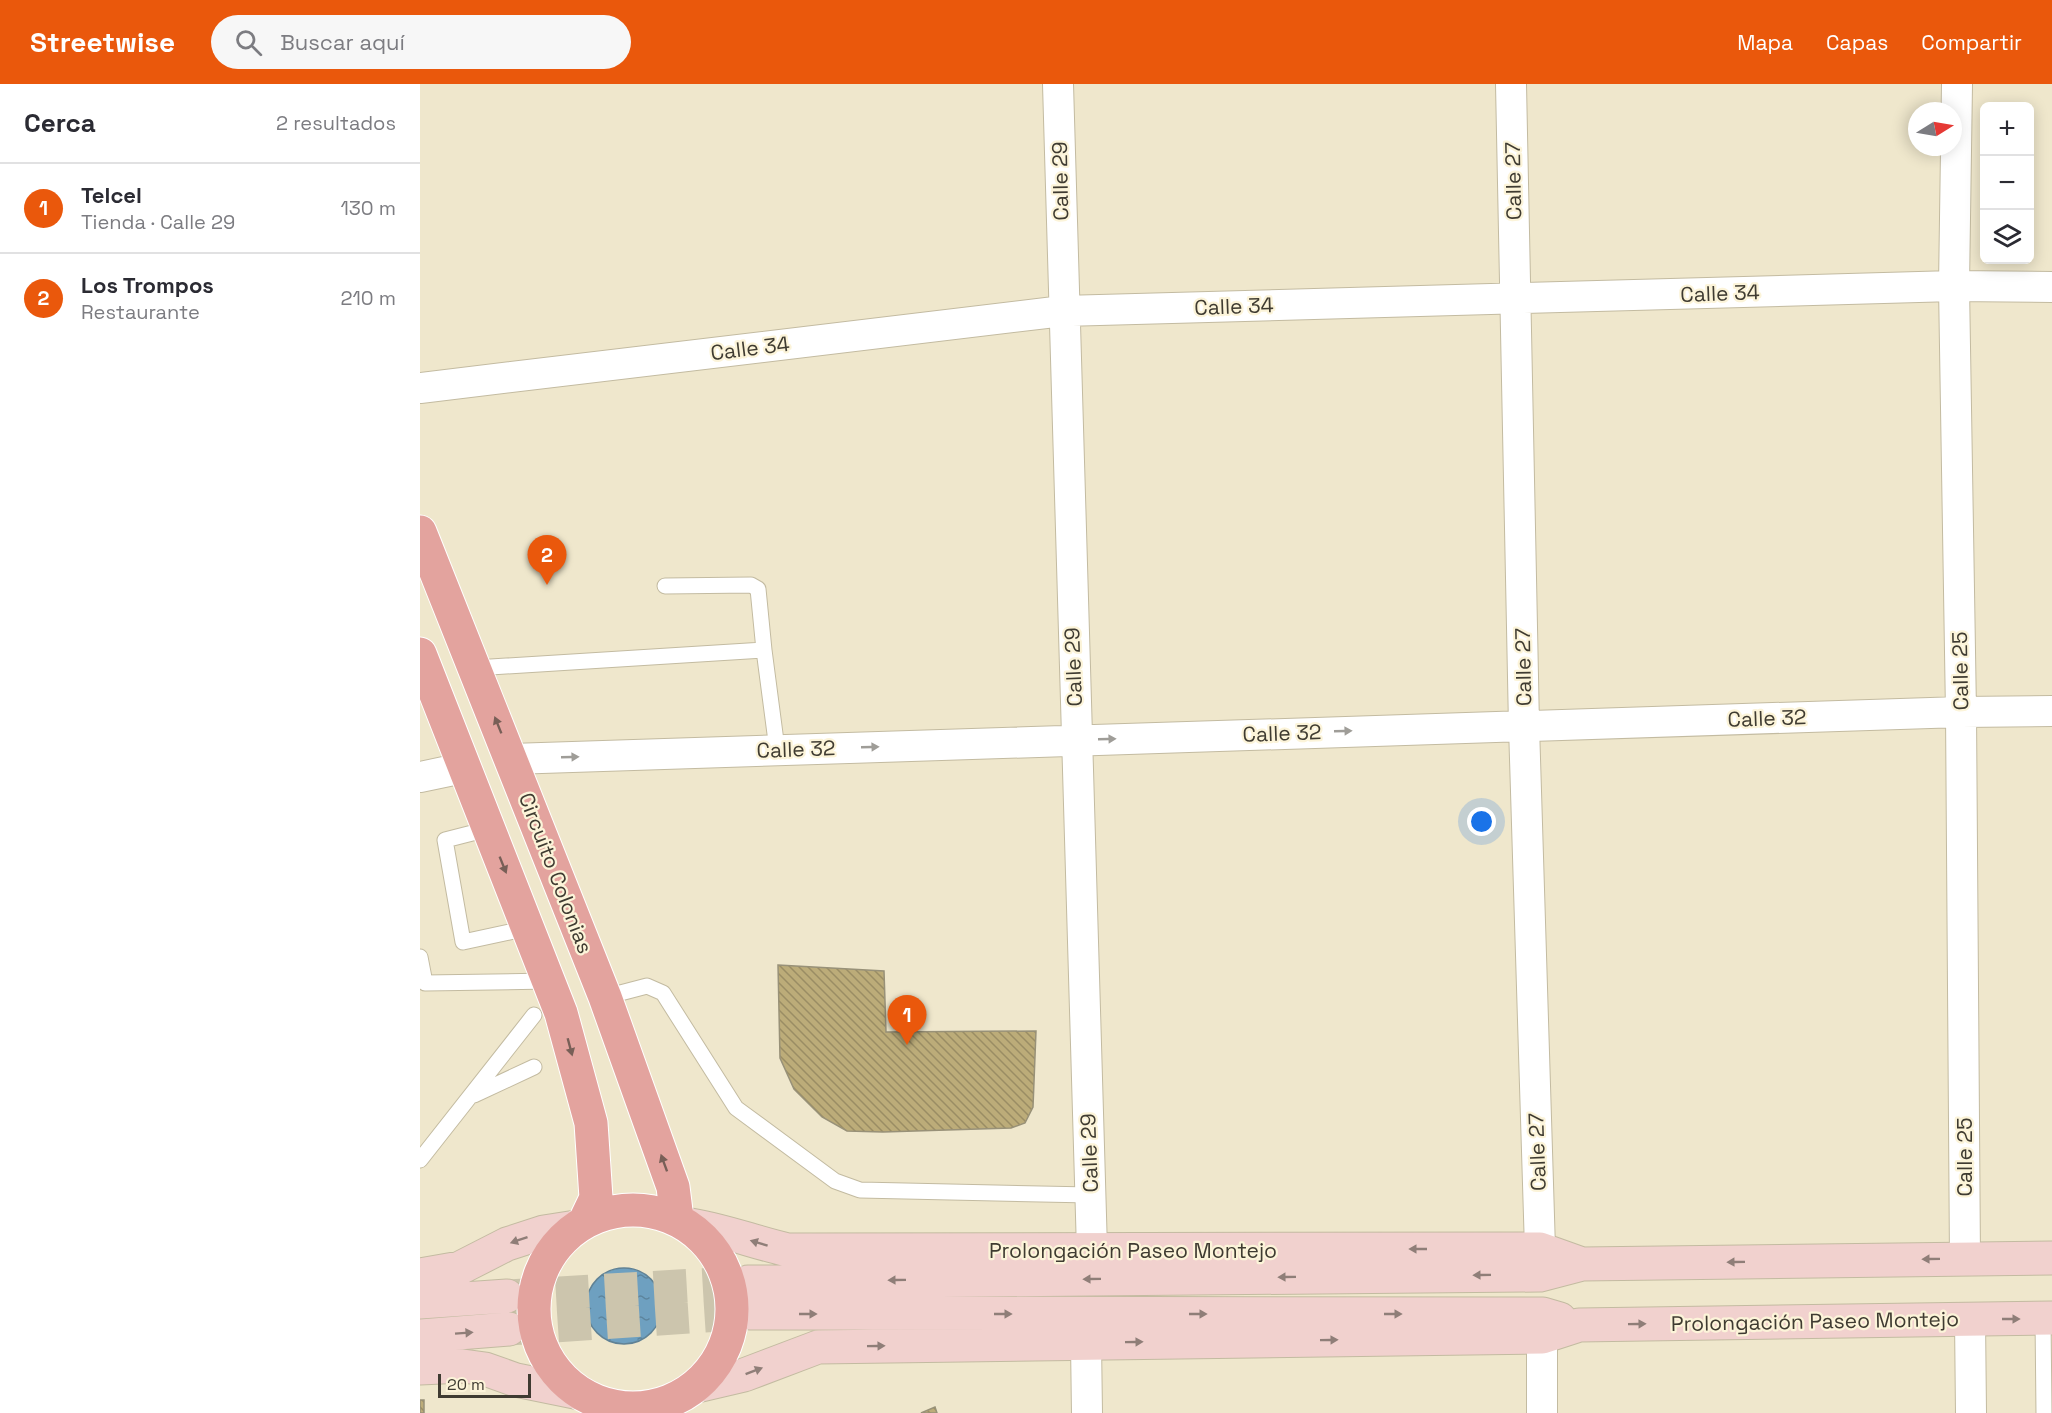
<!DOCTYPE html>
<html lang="es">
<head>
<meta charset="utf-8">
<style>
	body { margin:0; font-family:"Space Grotesk",sans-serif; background:#f7f7f7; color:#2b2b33 }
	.controls { position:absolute; right:18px; top:18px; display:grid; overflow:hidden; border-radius:9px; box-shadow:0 3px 15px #0003 }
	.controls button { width:54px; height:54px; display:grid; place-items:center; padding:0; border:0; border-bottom:2px solid #e1e1e2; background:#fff; color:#2b2b33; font:30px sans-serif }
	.compass { position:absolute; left:1488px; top:18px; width:54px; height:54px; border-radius:50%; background:#fff; box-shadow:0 3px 15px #0003; rotate:79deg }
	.scale { position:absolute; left:18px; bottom:15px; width:93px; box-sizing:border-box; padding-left:6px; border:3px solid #3f3b31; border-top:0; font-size:16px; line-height:21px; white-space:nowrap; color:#3f3b31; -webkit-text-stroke:4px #fcf4d9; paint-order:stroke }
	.you { position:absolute; left:1062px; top:738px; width:21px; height:21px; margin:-15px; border:4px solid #fff; border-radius:50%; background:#1a73e8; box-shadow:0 0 0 9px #1a73e833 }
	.badge { display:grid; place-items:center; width:39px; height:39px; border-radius:50%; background:#ea580c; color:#fff; font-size:20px; font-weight:700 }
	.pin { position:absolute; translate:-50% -50px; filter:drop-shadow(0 2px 3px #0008) }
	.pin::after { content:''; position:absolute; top:32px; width:21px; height:18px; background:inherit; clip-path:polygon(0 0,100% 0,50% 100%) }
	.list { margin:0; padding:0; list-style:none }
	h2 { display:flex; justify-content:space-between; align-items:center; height:78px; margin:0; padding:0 24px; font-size:26px }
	h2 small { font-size:20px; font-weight:400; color:#7c7c81 }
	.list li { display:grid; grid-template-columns:39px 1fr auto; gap:18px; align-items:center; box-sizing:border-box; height:90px; padding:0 24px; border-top:2px solid #e1e1e2 }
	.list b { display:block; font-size:22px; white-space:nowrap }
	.list p { margin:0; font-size:20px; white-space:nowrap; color:#7c7c81 }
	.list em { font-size:20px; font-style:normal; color:#7c7c81 }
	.icon { flex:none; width:33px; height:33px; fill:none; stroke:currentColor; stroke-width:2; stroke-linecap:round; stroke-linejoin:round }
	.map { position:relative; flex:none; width:1632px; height:1329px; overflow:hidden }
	header { display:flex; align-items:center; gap:36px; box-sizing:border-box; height:84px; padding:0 30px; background:#ea580c; color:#fff }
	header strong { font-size:28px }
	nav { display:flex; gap:33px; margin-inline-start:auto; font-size:21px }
	.search { width:420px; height:54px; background:#f7f7f7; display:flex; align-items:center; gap:15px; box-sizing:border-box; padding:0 21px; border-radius:33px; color:#7c7c81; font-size:22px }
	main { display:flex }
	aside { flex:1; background:#fff }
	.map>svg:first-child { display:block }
	.water { fill:url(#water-ripples); stroke:#608295; stroke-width:1.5 }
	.building { fill:url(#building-back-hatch); stroke:#989178; stroke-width:1.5 }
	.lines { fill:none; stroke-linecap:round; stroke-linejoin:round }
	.secondary-tunnel { stroke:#ccc5ad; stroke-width:33; stroke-dasharray:33 16; stroke-linecap:butt }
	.lane-casing { stroke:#c3bba1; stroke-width:17 }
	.street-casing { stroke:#c3bba1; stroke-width:32 }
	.secondary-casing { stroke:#c3bba1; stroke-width:35 }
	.primary-casing { stroke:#fff; stroke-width:35 }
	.lane { stroke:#fff; stroke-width:15 }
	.street { stroke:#fff; stroke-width:30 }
	.secondary { stroke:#f1d1ce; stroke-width:33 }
	.primary { stroke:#e3a39e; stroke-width:33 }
	.oneway { fill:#785f57 }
	.oneway2 { fill:#9f9d98 }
	.oneway3 { fill:#8f7e78 }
	.labels { text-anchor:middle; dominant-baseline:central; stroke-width:4.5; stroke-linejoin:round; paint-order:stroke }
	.street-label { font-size:21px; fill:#3f3b31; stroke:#fcf4d9 }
</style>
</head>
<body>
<header>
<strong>Streetwise</strong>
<div class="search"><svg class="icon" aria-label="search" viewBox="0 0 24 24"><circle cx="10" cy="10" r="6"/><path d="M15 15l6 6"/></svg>Buscar aquí</div>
<nav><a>Mapa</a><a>Capas</a><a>Compartir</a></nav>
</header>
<main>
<aside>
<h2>Cerca<small>2 resultados</small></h2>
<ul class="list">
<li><span class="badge">1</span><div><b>Telcel</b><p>Tienda · Calle 29</p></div><em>130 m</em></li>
<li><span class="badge">2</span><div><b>Los Trompos</b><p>Restaurante</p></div><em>210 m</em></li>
</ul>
</aside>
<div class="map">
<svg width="1632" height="1329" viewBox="0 0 1632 1329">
	<defs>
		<pattern id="water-ripples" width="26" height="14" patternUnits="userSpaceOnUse" patternTransform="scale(1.5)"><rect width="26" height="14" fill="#6ea0c0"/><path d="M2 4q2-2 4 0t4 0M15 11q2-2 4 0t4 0" fill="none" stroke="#5c849d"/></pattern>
		<pattern id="building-back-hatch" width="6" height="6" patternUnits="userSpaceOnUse" patternTransform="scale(1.5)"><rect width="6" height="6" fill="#bcac79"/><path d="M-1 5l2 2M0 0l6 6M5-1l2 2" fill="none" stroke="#9a8d64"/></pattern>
	</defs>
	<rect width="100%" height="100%" fill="#efe7cc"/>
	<path class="water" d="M166 1222a38 38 0 1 1 76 0a38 38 0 1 1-76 0Z"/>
	<path class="building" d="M358,881L464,887L466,948L616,947L613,1023L605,1039L591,1044L463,1048L427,1047L402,1033L374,1005L360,974Z
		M0,1316H4V1329H0Z
		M515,1323L517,1329H501Z"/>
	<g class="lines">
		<path class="secondary-tunnel" d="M87,1212L328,1198
			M89,1245L330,1229"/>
		<defs>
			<path id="lane" d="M245,502L331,501L338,505L344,566L357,665
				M55,584L344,566
				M68,745L25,756L43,858L108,844
				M0,873L5,899L129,897
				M185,913L227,902L243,909L316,1024L415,1097L440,1106L670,1111
				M54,1011L114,983
				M0,1076L114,931
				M1623,1234L1624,1329"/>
			<path id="street" d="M638,0L672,1166
				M1091,0L1104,642L1120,1165
				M1537,0L1534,202L1541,628L1545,1175
				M0,304L643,227L1534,202L1632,203
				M91,675L1541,628L1632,627
				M0,693L43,684
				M1550,1235L1551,1329
				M666,1259L667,1329
				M1122,1329V1253"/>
			<path id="secondary" d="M265,1140C301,1145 333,1158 368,1166L1120,1165L1162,1180
				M0,1191L40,1184L87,1160L124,1148L156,1143
				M328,1198L1120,1191L1162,1180L1632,1174
				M0,1218L87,1212
				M330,1229L1123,1230L1140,1235
				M0,1252L89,1245
				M0,1284L43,1282L65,1285L96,1296L160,1309
				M277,1302L324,1291L398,1263L1122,1253L1159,1241L1632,1234"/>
			<path id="primary" d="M0,448L185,913L253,1103L257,1135
				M0,570L141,929L171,1039L176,1114L165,1137
				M114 1225a99 99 0 1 1 198 0a99 99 0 1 1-198 0Z"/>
		</defs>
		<use href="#lane" class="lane-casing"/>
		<use href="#street" class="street-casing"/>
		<use href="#secondary" class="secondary-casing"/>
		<use href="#primary" class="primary-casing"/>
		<use href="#lane" class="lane"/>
		<use href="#street" class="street"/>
		<use href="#secondary" class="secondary"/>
		<use href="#primary" class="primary"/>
	</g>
	<defs><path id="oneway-solid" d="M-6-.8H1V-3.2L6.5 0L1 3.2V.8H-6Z" transform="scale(1.5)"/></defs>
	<g class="oneway">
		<use href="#oneway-solid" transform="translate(78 641) rotate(-112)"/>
		<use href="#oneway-solid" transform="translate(83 781) rotate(68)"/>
		<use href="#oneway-solid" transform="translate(150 963) rotate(75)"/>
		<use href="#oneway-solid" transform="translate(244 1079) rotate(-110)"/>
	</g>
	<g class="oneway2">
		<use href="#oneway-solid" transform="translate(923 647) rotate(-2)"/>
		<use href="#oneway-solid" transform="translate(687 655) rotate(-2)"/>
		<use href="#oneway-solid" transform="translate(450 663) rotate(-2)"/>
		<use href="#oneway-solid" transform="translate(150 673) rotate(-2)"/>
	</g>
	<g class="oneway3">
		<use href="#oneway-solid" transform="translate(99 1156) rotate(161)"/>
		<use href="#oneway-solid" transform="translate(339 1159) rotate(-163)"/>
		<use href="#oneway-solid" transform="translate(998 1165) rotate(180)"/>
		<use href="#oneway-solid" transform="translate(1511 1175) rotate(179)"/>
		<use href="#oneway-solid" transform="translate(1316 1178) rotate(179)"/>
		<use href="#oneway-solid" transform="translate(1062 1191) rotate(179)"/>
		<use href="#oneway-solid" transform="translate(867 1193) rotate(179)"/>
		<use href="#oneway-solid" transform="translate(672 1195) rotate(179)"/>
		<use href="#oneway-solid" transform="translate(477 1196) rotate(179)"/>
		<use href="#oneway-solid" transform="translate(388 1230)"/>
		<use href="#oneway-solid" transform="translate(583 1230)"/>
		<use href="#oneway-solid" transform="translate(778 1230)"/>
		<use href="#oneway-solid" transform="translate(973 1230)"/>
		<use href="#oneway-solid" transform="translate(1591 1235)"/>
		<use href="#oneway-solid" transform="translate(1217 1240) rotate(-1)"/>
		<use href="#oneway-solid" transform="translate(44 1249) rotate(-4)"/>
		<use href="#oneway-solid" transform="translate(909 1256) rotate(-1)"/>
		<use href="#oneway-solid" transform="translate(714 1258) rotate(-1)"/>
		<use href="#oneway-solid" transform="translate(456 1262) rotate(-1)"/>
		<use href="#oneway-solid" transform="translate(334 1287) rotate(-21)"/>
	</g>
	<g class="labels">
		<g class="street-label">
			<text transform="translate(640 97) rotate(-91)">Calle 29</text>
			<text transform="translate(1093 97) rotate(-91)">Calle 27</text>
			<text transform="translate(1300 209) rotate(-2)">Calle 34</text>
			<text transform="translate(814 222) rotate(-2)">Calle 34</text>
			<text transform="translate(330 264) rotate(-7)">Calle 34</text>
			<text transform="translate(653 583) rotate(-92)">Calle 29</text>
			<text transform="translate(1103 583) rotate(-91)">Calle 27</text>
			<text transform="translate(1540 587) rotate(-91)">Calle 25</text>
			<text transform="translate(1347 634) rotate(-2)">Calle 32</text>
			<text transform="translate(862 649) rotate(-2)">Calle 32</text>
			<text transform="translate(376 665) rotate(-2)">Calle 32</text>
			<text transform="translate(136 789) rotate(69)">Circuito Colonias</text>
			<text transform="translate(1117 1068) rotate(-92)">Calle 27</text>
			<text transform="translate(669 1069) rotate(-92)">Calle 29</text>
			<text transform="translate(1544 1073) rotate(-90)">Calle 25</text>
			<text x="713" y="1166">Prolongación Paseo Montejo</text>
			<text transform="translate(1395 1237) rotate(-1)">Prolongación Paseo Montejo</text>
		</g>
	</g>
</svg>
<div class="controls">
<button>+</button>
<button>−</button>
<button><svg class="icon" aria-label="layers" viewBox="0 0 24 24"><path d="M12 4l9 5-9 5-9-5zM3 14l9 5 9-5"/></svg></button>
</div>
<svg class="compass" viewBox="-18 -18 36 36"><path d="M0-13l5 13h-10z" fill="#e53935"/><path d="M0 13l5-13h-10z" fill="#7c7c81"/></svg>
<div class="scale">20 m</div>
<div class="you"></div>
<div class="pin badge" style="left:487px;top:961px">1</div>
<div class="pin badge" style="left:127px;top:501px">2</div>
</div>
</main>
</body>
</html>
